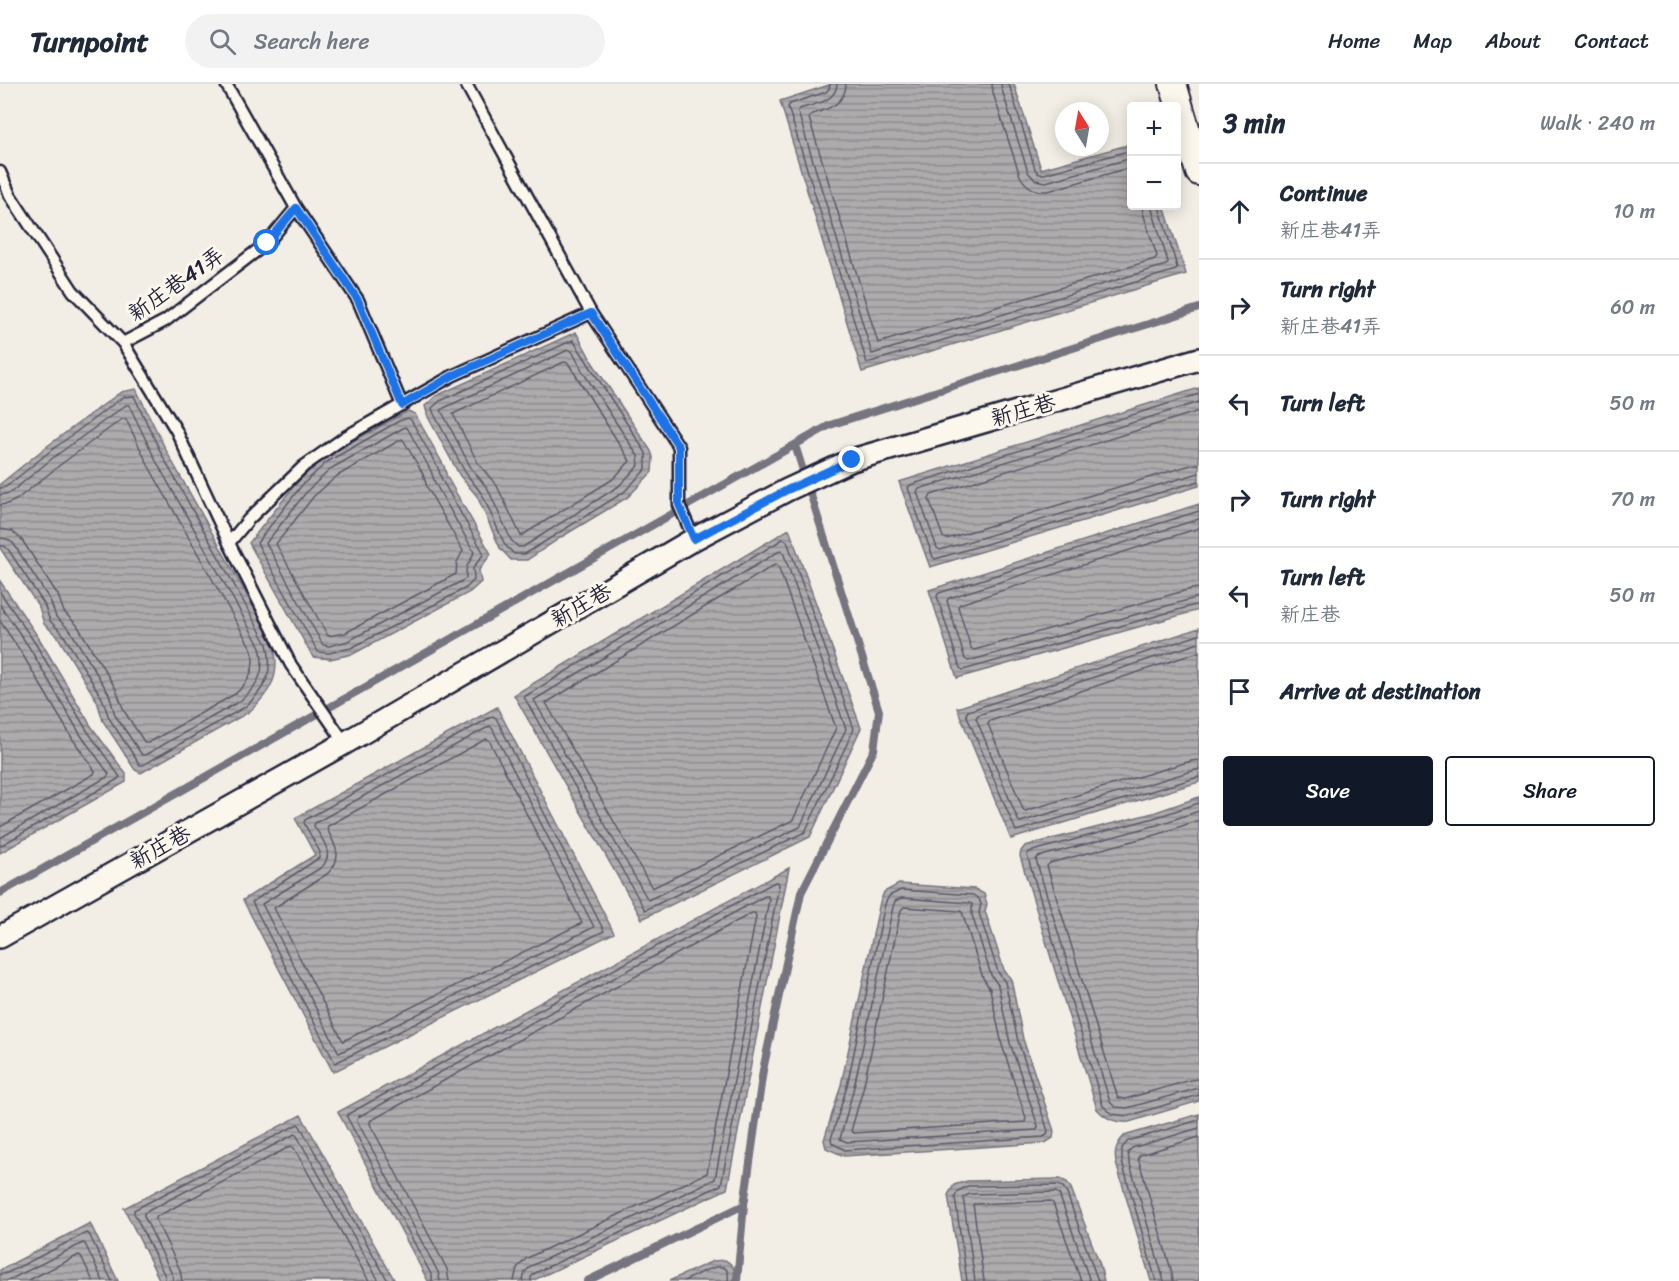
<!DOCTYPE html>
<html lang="en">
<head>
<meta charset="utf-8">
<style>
	body { margin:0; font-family:Sriracha,"LXGW WenKai TC",sans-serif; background:#f2f2f3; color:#1f2937 }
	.controls { position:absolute; right:18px; top:18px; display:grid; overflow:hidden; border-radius:6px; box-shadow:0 3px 15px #0003 }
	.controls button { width:54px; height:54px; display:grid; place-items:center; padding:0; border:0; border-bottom:2px solid #e0e1e3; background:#fff; color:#1f2937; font:30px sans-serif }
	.compass { position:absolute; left:1055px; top:18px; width:54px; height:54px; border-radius:50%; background:#fff; box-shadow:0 3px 15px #0003; rotate:349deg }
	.stop { position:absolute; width:18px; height:18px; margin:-14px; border:4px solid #1a73e8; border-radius:50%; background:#fff }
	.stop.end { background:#1a73e8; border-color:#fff; box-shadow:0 2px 6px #0008 }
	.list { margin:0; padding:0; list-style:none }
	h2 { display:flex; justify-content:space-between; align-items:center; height:78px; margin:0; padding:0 24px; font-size:26px }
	h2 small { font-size:20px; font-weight:400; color:#747a83 }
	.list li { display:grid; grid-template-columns:39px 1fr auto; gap:18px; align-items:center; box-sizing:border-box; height:96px; padding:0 24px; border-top:2px solid #e0e1e3 }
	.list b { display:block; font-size:22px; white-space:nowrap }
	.list p { margin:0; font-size:20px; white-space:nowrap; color:#747a83 }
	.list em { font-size:20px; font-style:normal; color:#747a83 }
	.actions { display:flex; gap:12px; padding:18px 24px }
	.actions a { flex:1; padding:14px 0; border:2px solid #111827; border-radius:6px; text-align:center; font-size:21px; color:#111827 }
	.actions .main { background:#111827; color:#fff }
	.icon { flex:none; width:33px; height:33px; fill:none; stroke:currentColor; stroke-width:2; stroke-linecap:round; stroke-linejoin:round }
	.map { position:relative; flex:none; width:1199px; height:1197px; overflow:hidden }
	header { display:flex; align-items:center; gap:36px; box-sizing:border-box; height:84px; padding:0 30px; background:#fff; border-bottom:2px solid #e0e1e3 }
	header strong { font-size:28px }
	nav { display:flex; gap:33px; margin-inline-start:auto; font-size:21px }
	.search { width:420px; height:54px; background:#f2f2f3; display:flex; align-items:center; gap:15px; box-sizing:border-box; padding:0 21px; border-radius:33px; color:#747a83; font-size:22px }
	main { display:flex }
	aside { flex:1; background:#fff }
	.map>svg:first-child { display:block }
	.water { fill:url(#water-rules); stroke:#76747f; stroke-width:1.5 }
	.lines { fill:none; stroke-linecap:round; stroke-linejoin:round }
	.shore { stroke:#5a5969; stroke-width:1.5 }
	.stream { stroke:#76747f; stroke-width:8 }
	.service-casing { stroke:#22223b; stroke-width:15 }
	.minor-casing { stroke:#22223b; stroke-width:26 }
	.tertiary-casing { stroke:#22223b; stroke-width:30 }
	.service { stroke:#fbf7ec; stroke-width:10 }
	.minor { stroke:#fbf7ec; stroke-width:21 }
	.tertiary { stroke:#fbf7ec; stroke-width:26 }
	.route { stroke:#1a73e8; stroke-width:8 }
	.labels { text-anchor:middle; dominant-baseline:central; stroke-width:6; stroke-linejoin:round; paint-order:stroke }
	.street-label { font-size:22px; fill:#22223b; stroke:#fbf7ec }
</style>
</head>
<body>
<header>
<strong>Turnpoint</strong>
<div class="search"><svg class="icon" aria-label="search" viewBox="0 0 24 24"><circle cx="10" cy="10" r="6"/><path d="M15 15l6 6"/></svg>Search here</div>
<nav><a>Home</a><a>Map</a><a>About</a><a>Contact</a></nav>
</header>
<main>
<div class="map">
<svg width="1199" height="1197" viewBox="0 0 1199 1197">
	<defs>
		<pattern id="water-rules" width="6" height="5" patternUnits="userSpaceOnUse" patternTransform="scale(1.5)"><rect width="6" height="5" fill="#aeabad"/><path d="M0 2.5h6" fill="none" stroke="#8d8b8e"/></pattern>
	</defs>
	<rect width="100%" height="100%" fill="#f2eee5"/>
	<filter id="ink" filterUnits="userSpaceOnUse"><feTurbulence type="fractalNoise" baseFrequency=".0167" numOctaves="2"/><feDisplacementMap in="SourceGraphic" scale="12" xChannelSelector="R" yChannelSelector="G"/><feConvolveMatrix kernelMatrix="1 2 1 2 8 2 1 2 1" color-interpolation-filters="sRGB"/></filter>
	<g filter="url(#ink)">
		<path class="water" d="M832,0H1014L1041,85L1131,60L1132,122H1164L1186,190L862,288L780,17Z
			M576,248L594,281L651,367L653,373L652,388L628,413L563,452L527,476H511L500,464L477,412L460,392L428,333L425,322L436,312Z
			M1199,304V402L930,483L899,398Z
			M136,305L168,370L273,558C281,590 273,606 249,628L141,689L135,686L103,637L97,617L58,553L44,540L39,523L0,464V400L46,363L121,308Z
			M408,327L415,330L444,382L447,393L491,470L479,486L481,498L470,508L353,570L330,575L313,573L249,459L298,397L324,373Z
			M1199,420V526L957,594L929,506Z
			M789,445L861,644L810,753L642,835L514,611Z
			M0,497L40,556L91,642L126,690V698L0,769Z
			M1199,544V698L1011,755L957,624Z
			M497,623L614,849L333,988L243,816L315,771L295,734Z
			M1199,713V1017L1129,1038C1115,1039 1106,1035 1097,1025L1020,772L1021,767L1025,762L1153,729Z
			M789,784L727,1105L532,1197H428L338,1028Z
			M899,800L975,805L984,810L987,820L985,827L1004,886L1011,895L1023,955L1054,1047L1053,1054L1045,1059L844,1072L826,1064L824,1056L841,1001L880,818L884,808Z
			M1199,1030V1197H1151L1116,1079C1114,1067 1116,1061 1124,1052Z
			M301,1031L395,1197H160L124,1124Z
			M1060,1095L1067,1098L1071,1104L1100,1181L1104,1197H962L948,1111L954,1101L967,1097Z
			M90,1139L118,1197H0V1186Z
			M725,1176C734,1181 737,1188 733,1197H669L713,1177Z"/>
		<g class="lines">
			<path class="shore" d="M830,0L829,5L826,8L790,20L788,23L867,279L1176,186L1177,183L1159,122
				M837,0C836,18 814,20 799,25L798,28L872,270L1166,181L1168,178L1151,122
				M846,0C845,21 828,25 810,31L809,34L878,259L1155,175L1157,172L1143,129L1142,122
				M992,0L993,9L1020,92C1026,103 1035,108 1048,107L1132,83
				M1001,0L1002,6L1028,88L1035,96L1046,98L1132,74
				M1009,0L1035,85L1039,90H1044L1132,66
				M573,256L646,369V385L624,408L525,470H514L505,461L482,410L465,388L434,330L432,324L440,317Z
				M568,266L572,267L583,288L638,372L639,381L619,402L523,463H518L511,456L488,405L471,384L441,326L444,324Z
				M564,278L568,279L630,377L613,395L521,452L497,402L478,379L453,330Z
				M1199,310L910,401L908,404L933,473L935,475L1199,397
				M1199,318L919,405L917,408L937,464L940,466L1199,389
				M1199,327L931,411L929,415L943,453L946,455L1191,381L1199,380
				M408,334L411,336L438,384L442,396L483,468V471L473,484L474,496L466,504L351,564L329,569L318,568L257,459L302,401L327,378L399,337Z
				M405,343L408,345L431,387L435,399L474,468C471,479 465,478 466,494L462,497L348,557L329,562L323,561L266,459L308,406L332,384Z
				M402,355L404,357L423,390L427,403L463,467L457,478L456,490L345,549L328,552L276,460L314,412L337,392Z
				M0,404L6,403L49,368L123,313L134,312L163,373L267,560C274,588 266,604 245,623L143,681H140L109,634L102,614L63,550L50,537L44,520L8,465L4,462H0
				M0,411L10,409L54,373L126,321H129L156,377L260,563C266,587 259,601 240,617L145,671H142L115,631L109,610L70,546L56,533L50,516L13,459L7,455L0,454
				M0,421L7,420L16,416L60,381L122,335H126L148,381L252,566C256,585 249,598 235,610L148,659H145L124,627L116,605L77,541L64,528L58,511L22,456L12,447L0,445
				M1199,427L939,509L937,512L960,584L963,586L1199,520
				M1199,435L949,514L947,517L965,575L968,577L1199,513
				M1199,444L960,520L958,523L971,564L974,566L1191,505L1199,504
				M783,455L787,457L854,645L805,748L645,826L524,613Z
				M781,466L783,468L846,645L800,743L648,816L534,616Z
				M776,480L778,482L836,644L793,736L652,804L546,619Z
				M0,508L35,559L86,645L120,693L118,695L0,762
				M0,521L29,563L80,650L109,690L107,693L0,754
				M0,537L21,568L72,654L95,687L94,690L0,743
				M1199,551L968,627L966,630L1016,747L1199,693
				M1199,559L978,631L976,634L1018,736L1020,738L1199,685
				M1199,568L990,637L988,640L1023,725L1025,727L1191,677L1199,676
				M493,632L496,634L604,847L335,979L252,818L319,774L320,768L304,739L305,736Z
				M490,642L492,644L594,843L339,969L262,820L322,783C335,769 322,755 314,742L315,739Z
				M486,655L489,656L582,839L343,957L274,824L327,790C344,775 336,762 327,745L328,742Z
				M1199,719L1154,734L1029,768L1027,771L1103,1022L1112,1030L1128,1032L1199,1011
				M1199,727L1157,741L1038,773L1036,776L1110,1018L1115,1023L1127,1024L1199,1004
				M1199,736L1159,750L1050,779L1047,782L1118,1014L1125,1015L1191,996L1199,995
				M901,806L973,811L979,815L981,820L979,829L998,888L1005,898L1018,957L1048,1047L1047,1051L1043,1053L845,1066L832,1059L831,1055L847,1002L885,820L889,812Z
				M902,814L969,819L972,820V831L991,891L998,901L1010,959L1038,1042L1037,1046L847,1058L840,1055L854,1003L893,823L895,817Z
				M904,823L960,827L962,828L983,894L990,905L1002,961L1026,1034L1025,1038L854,1049L851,1047L863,1005L901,826Z
				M0,1190H5L86,1149L89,1150L112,1197
				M7,1197L83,1159L85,1160L103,1197
				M27,1197L79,1171L81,1172L93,1197
				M165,1197V1192L134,1129V1126L298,1040L300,1042L388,1197
				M173,1197L172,1190L144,1132V1129L295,1050L297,1052L379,1197
				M182,1197L180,1186L156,1136V1133L291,1062L294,1064L369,1197
				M432,1197V1192L347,1033L348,1030L775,798H778L779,801L721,1101L535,1189L531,1193V1197
				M440,1197L438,1188L357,1037L358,1033L765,812H768L769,816L715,1095L531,1182L525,1188L523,1197
				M449,1197L447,1185L370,1040V1037L752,829H755L756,833L707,1089L527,1174L517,1184L514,1197
				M684,1197C697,1191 732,1168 728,1197
				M967,1197L955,1113L958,1107L968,1102L1058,1101L1063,1103L1066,1107L1098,1197
				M975,1197L963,1113L970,1110L1056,1108L1059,1110L1090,1197
				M984,1197L973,1120L1050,1117L1053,1119L1081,1197
				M1156,1197L1122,1078V1064L1128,1057L1199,1036
				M1164,1197L1129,1077L1128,1068L1132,1064L1199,1044
				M1173,1197L1172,1189L1138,1074L1140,1071L1199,1053"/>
			<path class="stream" d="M0,809L830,341L1199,224
				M587,1197L744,1121
				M737,1197L744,1121L763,986L801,809L874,666L879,627L795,361"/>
			<defs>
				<path id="service" d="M226,0L296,124L358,216L402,321
					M466,0L591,229L679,363V421L694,455
					M0,88L10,111L73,207L123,259L165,237L267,159L296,124
					M123,259L176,346L229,459L291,581L345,659
					M229,459L249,435L304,382L345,353L452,292L591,229"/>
				<path id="minor" d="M0,853L345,659L694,455L787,406L852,376L1199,275"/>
				<path id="tertiary" d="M1173,0L1199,88"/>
			</defs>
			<use href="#service" class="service-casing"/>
			<use href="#minor" class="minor-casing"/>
			<use href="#tertiary" class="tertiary-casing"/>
			<use href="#service" class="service"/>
			<use href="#minor" class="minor"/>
			<use href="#tertiary" class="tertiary"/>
		</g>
	</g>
	<g class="lines" filter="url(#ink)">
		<path class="route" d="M267,159L296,124L358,216L402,321L452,292L591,229L679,363V421L694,455L787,406L852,376"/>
	</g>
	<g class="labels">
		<g class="street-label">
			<text transform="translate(176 200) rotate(-35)">新庄巷41弄</text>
			<text transform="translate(1023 326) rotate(-16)">新庄巷</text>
			<text transform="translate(581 521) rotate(-30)">新庄巷</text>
			<text transform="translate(160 763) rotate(-29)">新庄巷</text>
		</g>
	</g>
</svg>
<div class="controls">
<button>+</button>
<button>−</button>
</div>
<svg class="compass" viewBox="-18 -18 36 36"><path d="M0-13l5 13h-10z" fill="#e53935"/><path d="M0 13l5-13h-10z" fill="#747a83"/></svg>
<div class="stop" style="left:267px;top:159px"></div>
<div class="stop end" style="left:852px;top:376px"></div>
</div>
<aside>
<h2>3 min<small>Walk · 240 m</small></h2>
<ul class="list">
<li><svg class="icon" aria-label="ahead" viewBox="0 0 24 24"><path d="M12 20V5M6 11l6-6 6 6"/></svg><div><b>Continue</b><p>新庄巷41弄</p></div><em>10 m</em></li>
<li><svg class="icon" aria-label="right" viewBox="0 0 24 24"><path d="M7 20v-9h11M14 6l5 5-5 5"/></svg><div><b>Turn right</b><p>新庄巷41弄</p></div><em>60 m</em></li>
<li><svg class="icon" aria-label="left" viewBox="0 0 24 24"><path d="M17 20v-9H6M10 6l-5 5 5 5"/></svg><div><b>Turn left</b></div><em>50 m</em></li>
<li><svg class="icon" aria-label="right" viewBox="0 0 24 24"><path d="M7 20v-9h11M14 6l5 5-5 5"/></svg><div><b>Turn right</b></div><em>70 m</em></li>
<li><svg class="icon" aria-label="left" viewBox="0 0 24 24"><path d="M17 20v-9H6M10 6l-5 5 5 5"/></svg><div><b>Turn left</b><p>新庄巷</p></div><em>50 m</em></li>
<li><svg class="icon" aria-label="arrive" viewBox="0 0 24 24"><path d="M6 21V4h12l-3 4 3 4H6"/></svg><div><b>Arrive at destination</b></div></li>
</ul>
<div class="actions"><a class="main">Save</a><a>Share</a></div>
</aside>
</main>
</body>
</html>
